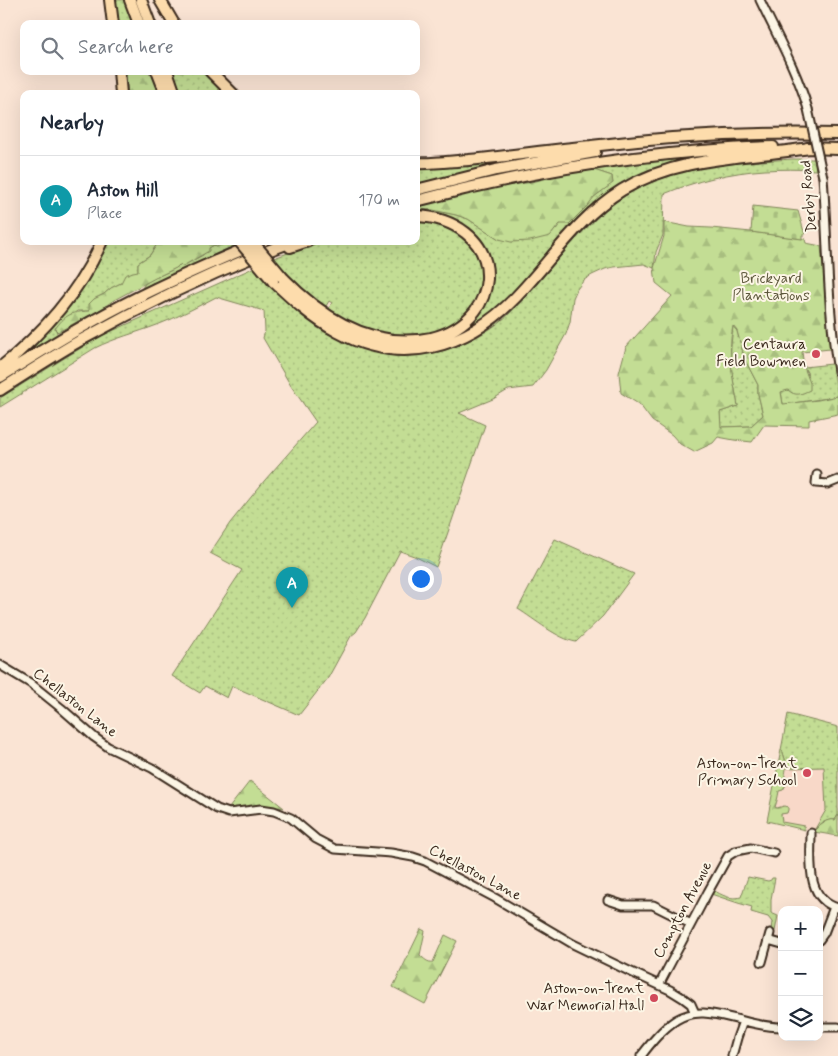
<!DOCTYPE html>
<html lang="en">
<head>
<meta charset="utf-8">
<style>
	body { margin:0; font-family:Mynerve,sans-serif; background:#f6f6f7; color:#1f2937 }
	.controls { position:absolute; right:15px; bottom:15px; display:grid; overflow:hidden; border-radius:10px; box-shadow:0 5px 20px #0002 }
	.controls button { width:45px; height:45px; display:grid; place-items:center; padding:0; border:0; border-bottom:1px solid #e0e1e3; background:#fff; color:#1f2937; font:25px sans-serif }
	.you { position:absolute; left:420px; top:578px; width:18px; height:18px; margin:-12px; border:4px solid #fff; border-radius:50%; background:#1a73e8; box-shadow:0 0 0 8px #1a73e833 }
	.badge { display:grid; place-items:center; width:32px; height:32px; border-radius:50%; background:#2563eb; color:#fff; font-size:16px; font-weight:700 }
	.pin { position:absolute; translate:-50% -41px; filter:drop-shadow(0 1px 2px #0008) }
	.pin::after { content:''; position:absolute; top:26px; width:18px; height:15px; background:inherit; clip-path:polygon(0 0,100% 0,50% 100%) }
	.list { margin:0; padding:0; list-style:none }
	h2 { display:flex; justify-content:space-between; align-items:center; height:65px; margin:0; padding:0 20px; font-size:21px }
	h2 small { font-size:16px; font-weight:400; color:#747a83 }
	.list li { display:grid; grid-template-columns:32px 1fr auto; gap:15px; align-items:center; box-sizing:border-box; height:90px; padding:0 20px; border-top:1px solid #e0e1e3 }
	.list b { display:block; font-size:19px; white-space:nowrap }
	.list p { margin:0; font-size:16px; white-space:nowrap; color:#747a83 }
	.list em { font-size:16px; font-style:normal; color:#747a83 }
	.icon { flex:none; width:28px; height:28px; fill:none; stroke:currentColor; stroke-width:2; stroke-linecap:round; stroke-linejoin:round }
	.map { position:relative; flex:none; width:838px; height:1056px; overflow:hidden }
	.search { position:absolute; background:#fff; box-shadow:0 5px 20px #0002; left:20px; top:20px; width:400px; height:55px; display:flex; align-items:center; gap:12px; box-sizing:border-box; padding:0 18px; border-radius:10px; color:#747a83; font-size:19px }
	.panel { position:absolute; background:#fff; box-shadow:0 5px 20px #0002; left:20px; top:90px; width:400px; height:155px; border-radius:10px }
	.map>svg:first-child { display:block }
	.built { fill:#f8d8c8 }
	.grass { fill:url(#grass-dots); stroke:#7f8459 }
	.forest { fill:url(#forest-firs); stroke:#7f8459; fill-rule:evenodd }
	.cemetery { fill:url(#cemetery-stones); stroke:#7f8459 }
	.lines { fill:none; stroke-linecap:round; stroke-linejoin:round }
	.minor-casing { stroke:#3b2a1e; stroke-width:11 }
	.highway-casing { stroke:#3b2a1e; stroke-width:14 }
	.minor { stroke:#fcf5e5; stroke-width:7 }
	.highway { stroke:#fddcac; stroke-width:10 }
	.minor-bridge-casing { stroke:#3b2a1e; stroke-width:11; stroke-linecap:butt }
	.highway-bridge-casing { stroke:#3b2a1e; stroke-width:14; stroke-linecap:butt }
	.minor-bridge { stroke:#fcf5e5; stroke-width:7 }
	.highway-bridge { stroke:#fddcac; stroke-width:10 }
	.poi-dot { fill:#d1495b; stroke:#fcf5e5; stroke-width:2 }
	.labels { text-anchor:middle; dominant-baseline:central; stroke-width:4; stroke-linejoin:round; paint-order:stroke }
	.street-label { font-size:15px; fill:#3b2a1e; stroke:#fcf5e5 }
	.park-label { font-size:15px; fill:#5d573c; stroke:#fcf5e5 }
	.poi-label { font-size:15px; fill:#3b2a1e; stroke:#fcf5e5; text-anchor:end }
</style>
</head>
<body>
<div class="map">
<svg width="838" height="1056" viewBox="0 0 838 1056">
	<defs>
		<pattern id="grass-dots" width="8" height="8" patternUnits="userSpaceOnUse" patternTransform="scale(1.25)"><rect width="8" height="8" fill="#c3dd94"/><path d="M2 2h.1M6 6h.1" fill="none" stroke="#a8be7f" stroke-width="1.8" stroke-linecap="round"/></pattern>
		<pattern id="forest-firs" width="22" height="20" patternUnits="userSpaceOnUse" patternTransform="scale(1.25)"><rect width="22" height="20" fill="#c3dd94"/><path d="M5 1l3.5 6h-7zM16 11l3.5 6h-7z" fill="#a8be7f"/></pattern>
		<pattern id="cemetery-stones" width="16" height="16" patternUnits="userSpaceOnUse" patternTransform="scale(1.25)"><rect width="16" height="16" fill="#c3dd94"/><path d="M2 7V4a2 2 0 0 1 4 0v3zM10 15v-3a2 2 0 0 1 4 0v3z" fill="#a8be7f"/></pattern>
	</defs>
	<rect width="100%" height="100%" fill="#fae4d4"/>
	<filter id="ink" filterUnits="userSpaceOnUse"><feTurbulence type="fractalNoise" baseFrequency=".02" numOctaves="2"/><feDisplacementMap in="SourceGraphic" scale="10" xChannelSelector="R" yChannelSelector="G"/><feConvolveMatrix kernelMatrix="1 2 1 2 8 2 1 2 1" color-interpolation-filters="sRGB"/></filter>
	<g filter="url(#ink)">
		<path class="built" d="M788,714L838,727V836L767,821Z"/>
		<path class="grass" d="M113,0H125L134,24H117Z
			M170,71H205L228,94H179Z
			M719,154L631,180L523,285L480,324L448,339L485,303L478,241L416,213V206L419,209L433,210L456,215L468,219L499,239L555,230L560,224L574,218L594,197L612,183V176L591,169L651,161Z
			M793,159H815L816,170C799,169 782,169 765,170C731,172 695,181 664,194L663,235L656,252L654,268L644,264L614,267L605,269L592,275L584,280L577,289L573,298L570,322L566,334L546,370L533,387L508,390L493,399L459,413L485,425L436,567L414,556L400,551L365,618L356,632L351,636L328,678L299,715L232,686L227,698L205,686L200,693L172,676L242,570L210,553L230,523L265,480L316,422L291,386L263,338L265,331L264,311L216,297C197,307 178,317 157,325C136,333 115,338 95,348L0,407V398L66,357L101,336L253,268C306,325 372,378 454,347C475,339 495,328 511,312C552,272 582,221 631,192C676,166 742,162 793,159Z
			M508,161V163L416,185V167L464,166Z
			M416,219L450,227L468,239L479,255L483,274L481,290L469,313L451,327L424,336L375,334L330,314L329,308L332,303L329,301L326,306L322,308L286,277L288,274L274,258L322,241H416Z
			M106,241H159L150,255L138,263V271L121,283L111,288L104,294L94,299L89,311H77L55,328L58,335L2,371L18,357Z
			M227,241H234L238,245L142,288C147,277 171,274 179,265L183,266L203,255L209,248L214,245H222Z
			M733,326L737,331L745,360L758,385V394L763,415L751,426L720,427V412L738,406L730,363L731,345Z
			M832,364L838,396C820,400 801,401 783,405L781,391L788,389L808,374L804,367Z
			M555,539L634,574L603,616L576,642C558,639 534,619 518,609Z
			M788,714L838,727V815L835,820C827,819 820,824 815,829L826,810L824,767L786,768L785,759L782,750H781Z
			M748,877L768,881L771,880L772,878H775L771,899V913L778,916L775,931L771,930L772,922L768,917L751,912L752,907L738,903L711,894L713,890C722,895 730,900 741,897Z"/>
		<path class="forest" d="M127,71H144L153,75L160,94H128L126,76Z
			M591,169L612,176L613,183L594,197L588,205L569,224H560L550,236L530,241L511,242L499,239L468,219L456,215L433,210L418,209L417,206L494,187L514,185L536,181L569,172Z
			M664,222L689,227L711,228L751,232L805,239L806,243L821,246L830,349L802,352L804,367L810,383V390C801,394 796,397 788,390L781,392L783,404L818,400L838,396V414L809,420V426L764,425L752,442L734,440L718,437L713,443L694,452L680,444L672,435L652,421L640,405L621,393L619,373L626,347L672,296L656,283L654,268L664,236ZM733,326L737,331L745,360L758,385V394L763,415L751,426L721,427L720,412L738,406C733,379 727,354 733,326Z
			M159,241H227L222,245L216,247L214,245L209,248V251L183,266L179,265L176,268L159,276L114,300L94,314L88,316L58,332L55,329C65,315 71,312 89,311V304L94,299L104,294L111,288L121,283L125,275L133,272L138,271V263L150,255Z
			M781,750H782C784,756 786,761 786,767C786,775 783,774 787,783L783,790L779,791C778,797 777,801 775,807L777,808L784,806L788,807V810L787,813L781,814L782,822L804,826L805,830L767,821Z
			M250,781L284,808L262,805L240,808H229Z
			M838,815V836L814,832C818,825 827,818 835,820Z
			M421,929L425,931L420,955C424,959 428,963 433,962L445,935L457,941L425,1004L393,987Z"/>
		<path class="cemetery" d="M753,206L798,211L805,235H802V239L751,232Z"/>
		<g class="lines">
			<defs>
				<path id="minor" d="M760,0C777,36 797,71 808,109
					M823,177C828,242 827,307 838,371
					M817,475L816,483L828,484L838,480
					M0,665L30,683L61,708L94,737L108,747L152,768L217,809L229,813L261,809L274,811L291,818L316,839L335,849L391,853L413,857L425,861L495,898L573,944L631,972L670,990L683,998L691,1004L695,1013
					M811,833C811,860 805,899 838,908
					M608,900L623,905H653L691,924
					M768,940L782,944
					M819,940L824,933L834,907
					M762,962L770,933
					M659,985L708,892L728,856L736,851L751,848L774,853
					M819,1027H838
					M641,1056C651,1043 662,1029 676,1020C697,1007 718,1015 740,1020C754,1024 767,1027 782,1027
					M732,1056L737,1038L743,1021"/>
				<path id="highway" d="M110,0L113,24
					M130,0L139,24
					M141,0L150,24
					M160,0L174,24
					M119,71L121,94
					M157,71L166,94
					M167,71L175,94
					M210,71L233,94
					M807,148L838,149
					M416,163C434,164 452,161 469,160C510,156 550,150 591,146C673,136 755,132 838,134
					M416,190L496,170L595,152
					M416,201C533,170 652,151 773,147
					M290,247L308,241
					M283,278C322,318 373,350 431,338C448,334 464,325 475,311C482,302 486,291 487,279C489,239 452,217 416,216
					M273,281C293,300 313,319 338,332C402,367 467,348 516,297C551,261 578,217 622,190C678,156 746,158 809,148
					M0,368C43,333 80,292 102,241
					M0,377C30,358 60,339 91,322C146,291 205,265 263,241
					M0,390C27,373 53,356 81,340C149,302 221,268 294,241"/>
			</defs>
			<use href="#minor" class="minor-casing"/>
			<use href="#highway" class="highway-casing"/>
			<use href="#minor" class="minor"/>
			<use href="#highway" class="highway"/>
			<defs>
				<path id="minor-bridge" d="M808,109L823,177"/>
				<path id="highway-bridge" d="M239,241L273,281
					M252,241L283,278"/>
			</defs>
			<use href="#minor-bridge" class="minor-bridge-casing"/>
			<use href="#highway-bridge" class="highway-bridge-casing"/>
			<use href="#minor-bridge" class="minor-bridge"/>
			<use href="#highway-bridge" class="highway-bridge"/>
		</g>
	</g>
	<g class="poi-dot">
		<circle cx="816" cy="354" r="5"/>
		<circle cx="807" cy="773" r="5"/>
		<circle cx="654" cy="998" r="5"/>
	</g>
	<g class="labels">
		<g class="street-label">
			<text transform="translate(809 196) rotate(-95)">Derby Road</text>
			<text transform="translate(75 703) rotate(38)">Chellaston Lane</text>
			<text transform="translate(475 873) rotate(28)">Chellaston Lane</text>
			<text transform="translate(683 910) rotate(-62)">Compton Avenue</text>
		</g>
		<g class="park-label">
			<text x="771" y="279">Brickyard<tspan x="771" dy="17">Plantations</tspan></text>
		</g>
		<g class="poi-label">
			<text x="806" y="345">Centaura<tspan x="806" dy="17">Field Bowmen</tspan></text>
			<text x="797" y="764">Aston-on-Trent<tspan x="797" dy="17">Primary School</tspan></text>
			<text x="644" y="989">Aston-on-Trent<tspan x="644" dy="17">War Memorial Hall</tspan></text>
		</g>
	</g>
</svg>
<div class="controls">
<button>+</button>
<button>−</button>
<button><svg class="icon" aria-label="layers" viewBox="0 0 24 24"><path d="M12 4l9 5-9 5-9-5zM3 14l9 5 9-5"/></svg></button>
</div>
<div class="you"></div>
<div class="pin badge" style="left:292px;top:608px;background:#0f9aa8">A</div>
<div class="search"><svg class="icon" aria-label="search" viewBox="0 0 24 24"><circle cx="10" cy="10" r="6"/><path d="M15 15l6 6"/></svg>Search here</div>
<section class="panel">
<h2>Nearby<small></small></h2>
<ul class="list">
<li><span class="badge" style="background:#0f9aa8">A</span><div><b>Aston Hill</b><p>Place</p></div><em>170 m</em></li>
</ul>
</section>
</div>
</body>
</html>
